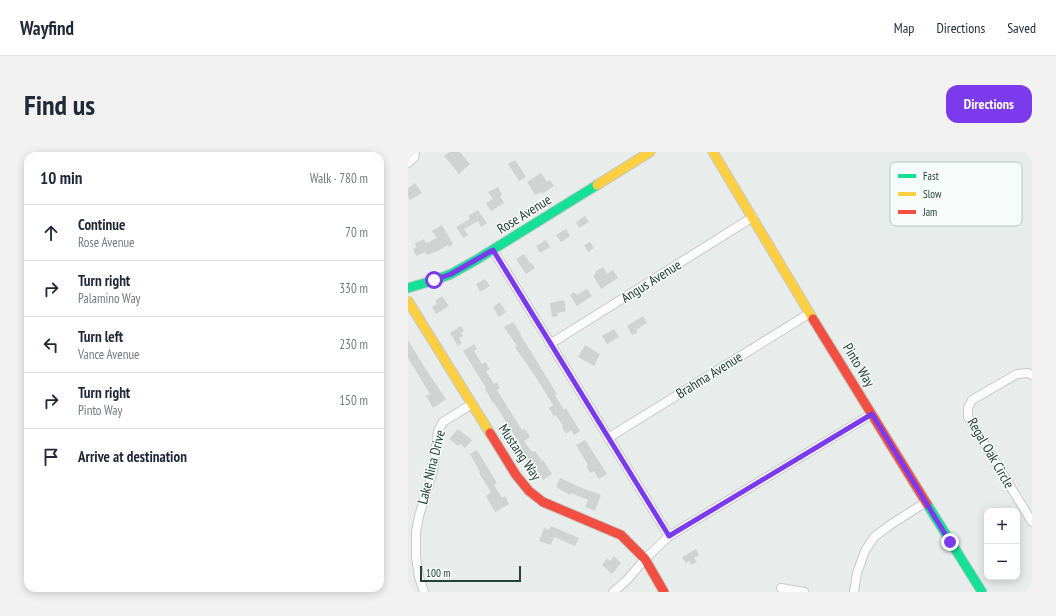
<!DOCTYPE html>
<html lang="en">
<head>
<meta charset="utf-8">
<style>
	body { margin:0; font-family:"PT Sans Narrow",sans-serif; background:#f2f2f3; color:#1f2937 }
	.controls { position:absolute; right:12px; bottom:12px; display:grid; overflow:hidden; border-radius:8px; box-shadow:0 2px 10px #0003 }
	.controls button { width:36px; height:36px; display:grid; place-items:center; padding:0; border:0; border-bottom:1px solid #e0e1e3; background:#fff; color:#1f2937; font:20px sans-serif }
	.scale { position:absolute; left:12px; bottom:10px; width:101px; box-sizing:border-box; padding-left:4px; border:2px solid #24423a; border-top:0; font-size:11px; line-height:14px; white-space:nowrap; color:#24423a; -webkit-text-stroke:3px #f7fbf9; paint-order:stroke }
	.stop { position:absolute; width:12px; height:12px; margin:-9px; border:3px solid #7c3aed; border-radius:50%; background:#fff }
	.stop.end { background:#7c3aed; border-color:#fff; box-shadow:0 1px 4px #0008 }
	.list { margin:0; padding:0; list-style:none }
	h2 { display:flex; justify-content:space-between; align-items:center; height:52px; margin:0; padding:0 16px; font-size:17px }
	h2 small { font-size:13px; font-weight:400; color:#747a83 }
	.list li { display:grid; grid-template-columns:26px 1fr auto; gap:12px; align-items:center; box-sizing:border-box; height:56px; padding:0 16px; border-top:1px solid #e0e1e3 }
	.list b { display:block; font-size:15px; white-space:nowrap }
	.list p { margin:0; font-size:13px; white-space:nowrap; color:#747a83 }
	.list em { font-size:13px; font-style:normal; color:#747a83 }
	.icon { flex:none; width:22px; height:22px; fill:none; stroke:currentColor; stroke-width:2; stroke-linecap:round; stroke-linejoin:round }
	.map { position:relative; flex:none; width:624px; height:440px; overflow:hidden; border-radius:12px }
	header { display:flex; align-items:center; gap:24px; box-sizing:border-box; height:56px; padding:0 20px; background:#fff; border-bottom:1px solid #e0e1e3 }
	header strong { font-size:19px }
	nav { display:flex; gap:22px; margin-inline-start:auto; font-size:14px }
	.intro { display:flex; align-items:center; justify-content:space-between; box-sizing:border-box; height:96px; padding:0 24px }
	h1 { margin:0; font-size:28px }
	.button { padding:10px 18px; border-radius:12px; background:#7c3aed; color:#fff; font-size:14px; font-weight:700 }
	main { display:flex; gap:24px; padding:0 24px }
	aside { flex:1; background:#fff; border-radius:12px; box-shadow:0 2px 10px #0003 }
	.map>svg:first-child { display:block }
	.building { fill:#cfd4d2 }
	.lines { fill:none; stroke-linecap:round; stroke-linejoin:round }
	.street-casing { stroke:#c5cac8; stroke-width:10 }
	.fast-casing { stroke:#c3cbc8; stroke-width:11 }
	.slow-casing { stroke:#c3cbc8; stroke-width:11 }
	.jam-casing { stroke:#c3cbc8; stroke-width:11 }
	.street { stroke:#fcfcfc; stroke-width:8 }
	.fast { stroke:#16e098; stroke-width:9 }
	.slow { stroke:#ffcf43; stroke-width:9 }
	.jam { stroke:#f24e42; stroke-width:9 }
	.route { stroke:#7c3aed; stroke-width:5 }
	.labels { text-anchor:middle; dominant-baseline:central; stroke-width:3; stroke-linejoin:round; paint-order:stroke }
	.street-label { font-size:14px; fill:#24423a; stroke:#f7fbf9 }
	.key { fill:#f7fbf9; stroke:#b8c4c0; stroke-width:1 }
	.key-label { font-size:11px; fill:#24423a }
</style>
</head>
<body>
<header>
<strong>Wayfind</strong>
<nav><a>Map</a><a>Directions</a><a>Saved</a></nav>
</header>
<div class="intro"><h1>Find us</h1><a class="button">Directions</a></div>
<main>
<aside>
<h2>10 min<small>Walk · 780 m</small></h2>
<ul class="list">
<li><svg class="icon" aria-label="ahead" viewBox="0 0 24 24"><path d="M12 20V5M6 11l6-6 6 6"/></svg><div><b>Continue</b><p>Rose Avenue</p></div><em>70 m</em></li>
<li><svg class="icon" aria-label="right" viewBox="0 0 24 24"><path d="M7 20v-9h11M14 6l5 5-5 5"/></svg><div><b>Turn right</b><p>Palamino Way</p></div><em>330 m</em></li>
<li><svg class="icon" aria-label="left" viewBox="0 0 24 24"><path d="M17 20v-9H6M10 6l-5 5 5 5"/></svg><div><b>Turn left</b><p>Vance Avenue</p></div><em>230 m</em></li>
<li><svg class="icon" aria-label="right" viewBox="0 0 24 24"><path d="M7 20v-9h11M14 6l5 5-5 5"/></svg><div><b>Turn right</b><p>Pinto Way</p></div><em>150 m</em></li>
<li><svg class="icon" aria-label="arrive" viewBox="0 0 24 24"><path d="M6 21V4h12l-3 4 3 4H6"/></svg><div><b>Arrive at destination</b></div></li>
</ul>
</aside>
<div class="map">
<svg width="624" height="440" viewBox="0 0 624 440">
	<rect width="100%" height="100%" fill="#e8edeb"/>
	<path class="building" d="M42,0H52L62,12L51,22L36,4Z
		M107,8L118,25L111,29L100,12Z
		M133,21L139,30L142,28L146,34L134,42L133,40L127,43L119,30Z
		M7,31L14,41L2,48L0,45V36Z
		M90,35L94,43L92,44L96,51L83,59L78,51L85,47L80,40Z
		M70,58L79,71L73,75L70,69L56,77L60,83L55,86L48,75L62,67L60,64Z
		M177,64L181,70L171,76L168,70Z
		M34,73L45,92L41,95L40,93L32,98L19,103L18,100L8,104L5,97L8,95L7,91L16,87L18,91L29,86L24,79Z
		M158,77L162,84L153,90L148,83Z
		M138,88L142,95L132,101L128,94Z
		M182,90L186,96L180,100L176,93Z
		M116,102L123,112L124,111L127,116L118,122L108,107Z
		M195,115L199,122L205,118L210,126L193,137L185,124L188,122L187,120Z
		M77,127L82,134L72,140L68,132Z
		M179,137L184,144L169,154L162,143L166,140L169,143Z
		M34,144L41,154L28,162L24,155L29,152L27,149Z
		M156,148L158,159L150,161V164L144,165L142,151Z
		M92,150L98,160L91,165L85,155Z
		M235,164L239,171L228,178L230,180L224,183L219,174Z
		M105,170L113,182H112L149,242L147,243L156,258L158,256L172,279L166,283L163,278L158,282L154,275L155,274L148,263L146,265L141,256L145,253L129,227L107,195L109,194L96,175Z
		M53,174L56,179L53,181L55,184L51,186L54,191L50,194L42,181Z
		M206,177L211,185L199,192L194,184Z
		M0,188L17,216L38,247L25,256L18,244L22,242L0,206Z
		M66,192L69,197L66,199L74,212L77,210L82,217L78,219L86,232L89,230L92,236L89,238L106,265L114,278L117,277L122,285L116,289L124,300L127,299L134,309L135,308L144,322L135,328L123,308L120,311L111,297L114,295L86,251H85L77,237L78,236L55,199Z
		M177,193L192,202L186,214L170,205Z
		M50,277L64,288L57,296L52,292L50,294L41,287Z
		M177,288L199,322L191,327L186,319L182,321L178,314L180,313L168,293Z
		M69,298L89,331L86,333L94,346L97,344L101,352L87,360L78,344L83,340L71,321L72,320L62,302Z
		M152,326L174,336L193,343L187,359L177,355L180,348L163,341L162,343L148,335Z
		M143,374L171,386L167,394L146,385L143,393L131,389L136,376L141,378Z
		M288,397L291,403L286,406L289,410L283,413L281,409L278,411L274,405Z
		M206,404L213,411L204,422L194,413L199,406L202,409Z"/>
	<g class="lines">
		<defs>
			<path id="street" d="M0,11L6,6L7,0
				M85,98L261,384
				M142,192L345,65
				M624,223L620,221L609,222L564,248L560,256V265L624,370
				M200,286L402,161
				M373,436L396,440
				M16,440L11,425L8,405V380L11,364L25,319L30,279L35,270L64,252
				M205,440L219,428L237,407L261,384L464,262
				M446,440L449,421L457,399L466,385L482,373L518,350"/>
			<path id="fast" d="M0,136L27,128L43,122L68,108L189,33
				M519,352L574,440"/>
			<path id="slow" d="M305,0L405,167
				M189,33L242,0
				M0,149L82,281"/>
			<path id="jam" d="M405,167L519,352
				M82,281L108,323L121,339L135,350L213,383L237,407L256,440"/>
		</defs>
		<use href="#street" class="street-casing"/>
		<use href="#fast" class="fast-casing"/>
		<use href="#slow" class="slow-casing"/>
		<use href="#jam" class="jam-casing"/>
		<use href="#street" class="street"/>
		<use href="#fast" class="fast"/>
		<use href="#slow" class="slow"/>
		<use href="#jam" class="jam"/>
	</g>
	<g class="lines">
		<path class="route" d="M26,128L43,122L85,98L261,384L464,262L542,390"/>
	</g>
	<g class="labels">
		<g class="street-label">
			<text transform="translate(116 62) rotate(-32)">Rose Avenue</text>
			<text transform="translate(243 129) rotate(-32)">Angus Avenue</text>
			<text transform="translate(451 213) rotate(59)">Pinto Way</text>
			<text transform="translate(301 223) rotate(-32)">Brahma Avenue</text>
			<text transform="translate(112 300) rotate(56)">Mustang Way</text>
			<text transform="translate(583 301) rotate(60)">Regal Oak Circle</text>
			<text transform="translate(23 315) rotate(-76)">Lake Nina Drive</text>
		</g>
	</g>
	<rect x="482" y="10" width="132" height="64" rx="6" class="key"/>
	<rect x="490" y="22" width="18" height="4" fill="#16e098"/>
	<rect x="490" y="40" width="18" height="4" fill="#ffcf43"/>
	<rect x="490" y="58" width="18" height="4" fill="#f24e42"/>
	<g class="key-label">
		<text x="515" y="28">Fast</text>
		<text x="515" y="46">Slow</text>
		<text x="515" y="64">Jam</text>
	</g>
</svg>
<div class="controls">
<button>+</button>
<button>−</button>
</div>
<div class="scale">100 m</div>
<div class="stop" style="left:26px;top:128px"></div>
<div class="stop end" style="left:542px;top:390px"></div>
</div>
</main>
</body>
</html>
